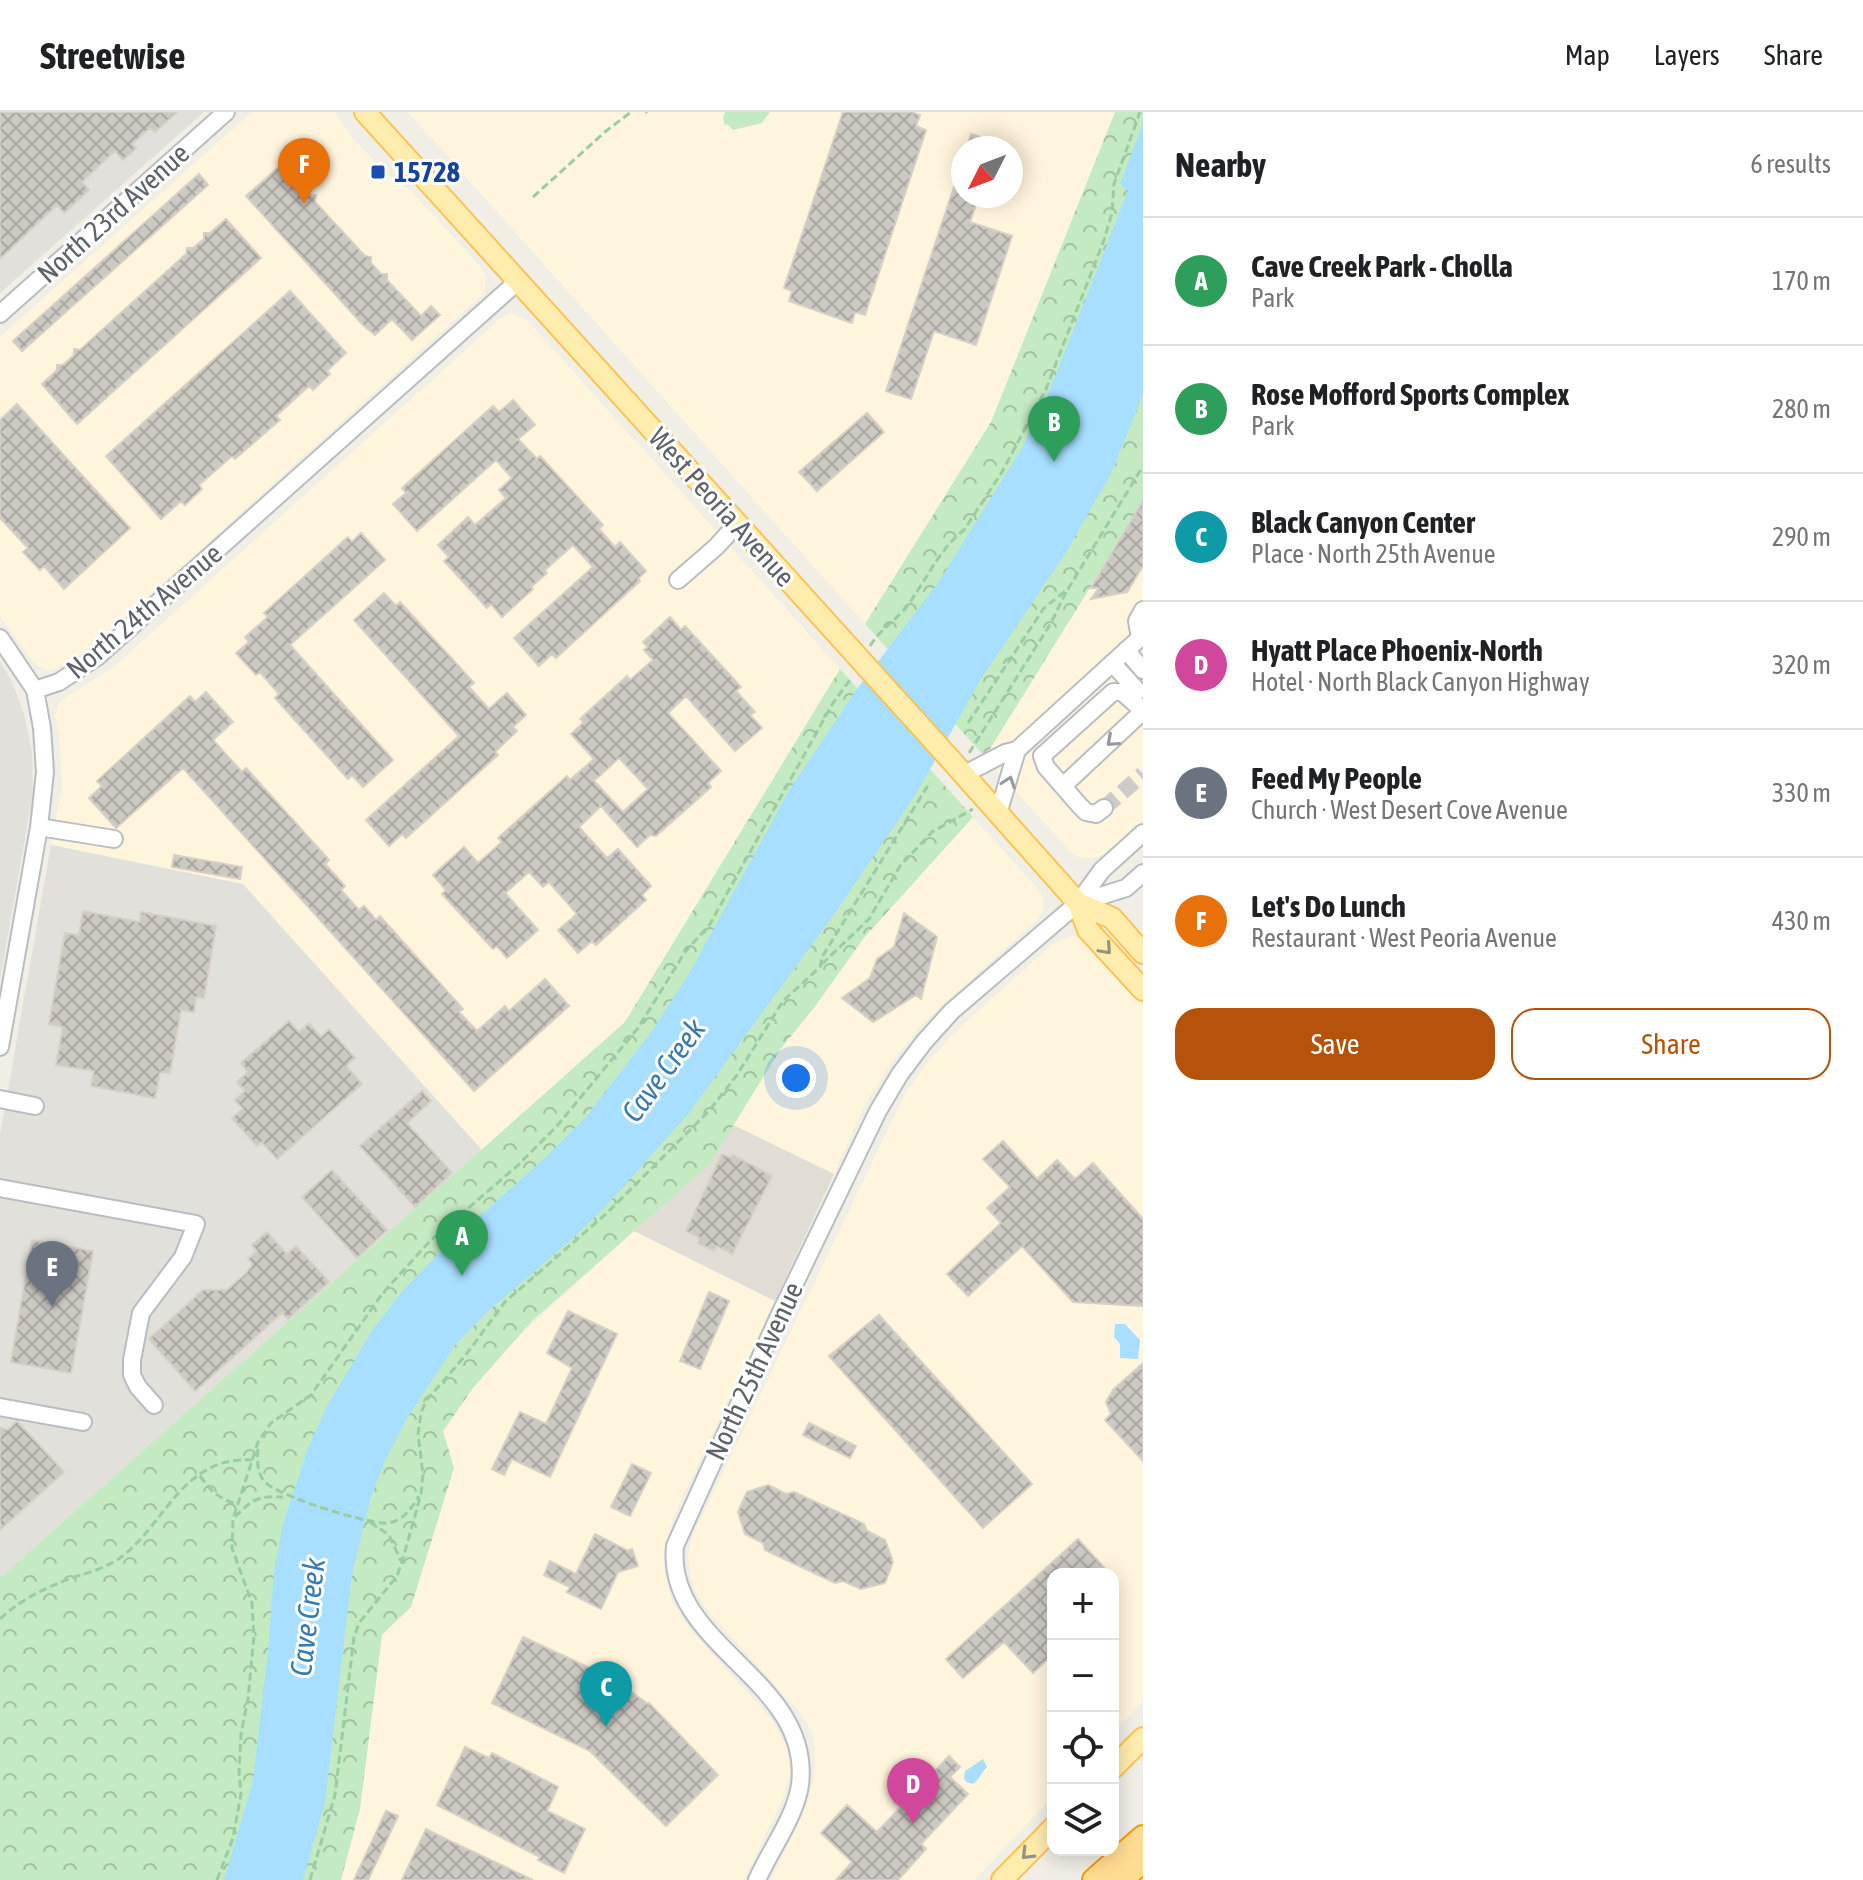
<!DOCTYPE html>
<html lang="en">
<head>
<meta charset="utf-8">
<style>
	body { margin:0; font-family:"Asap Condensed",sans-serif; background:#f2f2f2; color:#202124 }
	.controls { position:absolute; right:24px; bottom:24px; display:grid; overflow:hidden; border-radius:16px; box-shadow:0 4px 20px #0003 }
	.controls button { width:72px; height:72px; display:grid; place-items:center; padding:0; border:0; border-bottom:2px solid #e0e0e0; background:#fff; color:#202124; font:40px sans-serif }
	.compass { position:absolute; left:951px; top:24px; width:72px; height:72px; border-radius:50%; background:#fff; box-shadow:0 4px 20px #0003; rotate:228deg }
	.you { position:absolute; left:796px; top:966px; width:28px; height:28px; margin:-20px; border:6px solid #fff; border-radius:50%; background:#1a73e8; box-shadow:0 0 0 12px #1a73e833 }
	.badge { display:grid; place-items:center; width:52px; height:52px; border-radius:50%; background:#b45309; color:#fff; font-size:26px; font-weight:700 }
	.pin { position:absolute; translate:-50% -66px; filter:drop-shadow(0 2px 4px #0008) }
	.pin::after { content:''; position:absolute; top:42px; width:28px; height:24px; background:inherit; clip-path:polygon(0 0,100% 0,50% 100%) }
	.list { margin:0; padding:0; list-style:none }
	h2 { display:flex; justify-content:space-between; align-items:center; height:104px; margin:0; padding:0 32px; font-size:34px }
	h2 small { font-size:26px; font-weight:400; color:#757577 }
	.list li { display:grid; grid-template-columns:52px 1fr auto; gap:24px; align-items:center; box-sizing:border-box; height:128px; padding:0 32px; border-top:2px solid #e0e0e0 }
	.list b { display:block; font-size:30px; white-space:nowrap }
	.list p { margin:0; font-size:26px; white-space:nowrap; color:#757577 }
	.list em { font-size:26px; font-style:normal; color:#757577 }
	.actions { display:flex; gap:16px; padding:24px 32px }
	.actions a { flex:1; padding:18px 0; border:2px solid #b45309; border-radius:24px; text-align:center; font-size:28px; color:#b45309 }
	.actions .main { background:#b45309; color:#fff }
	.icon { flex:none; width:44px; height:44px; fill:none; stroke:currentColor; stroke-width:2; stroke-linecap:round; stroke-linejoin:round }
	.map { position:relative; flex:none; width:1143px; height:1768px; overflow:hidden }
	header { display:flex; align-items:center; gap:48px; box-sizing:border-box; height:112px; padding:0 40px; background:#fff; border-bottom:2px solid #e0e0e0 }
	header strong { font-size:38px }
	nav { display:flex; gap:44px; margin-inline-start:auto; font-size:28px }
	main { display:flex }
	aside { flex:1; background:#fff }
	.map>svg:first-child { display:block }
	.commercial { fill:#fff5dd; fill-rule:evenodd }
	.industrial { fill:#e2e0da }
	.education { fill:#e1ddd5 }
	.grass { fill:#c4eac1 }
	.park { fill:url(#park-crowns) }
	.water { fill:#a8deff }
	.building { fill:url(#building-cross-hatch); stroke:#d6cfc4; stroke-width:2; fill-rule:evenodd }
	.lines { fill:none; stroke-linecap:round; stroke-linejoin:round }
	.minor-tunnel { stroke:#cccbc6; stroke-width:16; stroke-dasharray:16 8; stroke-linecap:butt }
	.minor-casing { stroke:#b9bcc1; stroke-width:20 }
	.major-casing { stroke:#fcc354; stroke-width:24 }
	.highway-casing { stroke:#f79b00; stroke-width:26 }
	.path { stroke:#99cca5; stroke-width:3; stroke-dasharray:8 4; stroke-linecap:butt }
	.minor { stroke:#fff; stroke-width:16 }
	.major { stroke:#ffedad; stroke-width:20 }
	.highway { stroke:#ffdc8f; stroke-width:22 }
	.major-bridge-casing { stroke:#fcc354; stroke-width:24; stroke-linecap:butt }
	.major-bridge { stroke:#ffedad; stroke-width:20 }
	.oneway { stroke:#969a9d }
	.oneway2 { stroke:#969380 }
	.transit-dot { fill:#1a4fb4; stroke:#fff; stroke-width:3 }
	.labels { text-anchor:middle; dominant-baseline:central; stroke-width:6; stroke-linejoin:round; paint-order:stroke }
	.transit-label { font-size:28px; font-weight:bold; fill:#164399; stroke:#fff; text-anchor:start }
	.street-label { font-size:28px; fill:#5d6368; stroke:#fff }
	.water-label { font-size:30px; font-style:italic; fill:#397ab1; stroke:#fff }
</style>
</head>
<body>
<header>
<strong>Streetwise</strong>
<nav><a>Map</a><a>Layers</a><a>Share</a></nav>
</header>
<main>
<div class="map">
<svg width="1143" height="1768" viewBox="0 0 1143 1768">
	<defs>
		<pattern id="park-crowns" width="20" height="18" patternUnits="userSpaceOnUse" patternTransform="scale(2)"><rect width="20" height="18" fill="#c4eac1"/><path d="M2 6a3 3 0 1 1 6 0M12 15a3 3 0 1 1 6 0" fill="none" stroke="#a2c1a1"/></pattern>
		<pattern id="building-cross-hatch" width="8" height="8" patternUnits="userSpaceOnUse" patternTransform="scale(2)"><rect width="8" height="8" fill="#ccc9c3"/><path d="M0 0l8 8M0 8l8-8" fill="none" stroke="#a9a7a2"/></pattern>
	</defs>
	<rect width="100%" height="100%" fill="#f1eee6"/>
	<path class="commercial" d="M252,0H335L352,26L383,59L411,79L482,156L486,167L485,176L480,185L98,530L63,554L50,558L40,555L33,550L0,504V225Z
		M408,0H1116L991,310L865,512ZM963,36H1011V84H963Z
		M510,202L526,207L840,557L625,910L482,1038L243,772L51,733L62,676L59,621L55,603L60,589L114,555L501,206Z
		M1143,390V708L1105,742L1093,746H1080L1071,740L985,645Z
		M973,705L1038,777L1043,785V799L1038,807L925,909L894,947L864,994L834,1062L733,1013L782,935L814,896L863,827Z
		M1073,824L1086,829L1143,892V1589L1113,1621V1462H1053V1685L974,1768H771L807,1691L814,1665L815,1639L812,1619L801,1602L707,1498L695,1479L690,1463L688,1443L692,1425L905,982L927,951L956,919L1055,830Z
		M634,1119L775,1189L676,1399L667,1428L664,1460L673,1491L690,1517L773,1609L787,1636L790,1662L784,1684L744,1768H341L360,1697L382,1522L411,1495L454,1356L443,1320L473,1276L509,1233Z"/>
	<path class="industrial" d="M0,0H204L0,181Z
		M0,549L12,570L24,602L32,640L33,681L0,868Z
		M51,733L243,772L482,1038L0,1466V1023Z"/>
	<path class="education" d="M733,1013L834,1062L775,1189L634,1119L709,1053Z"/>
	<path class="grass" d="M725,0H770L762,11L733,18L727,12L725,14L723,6Z"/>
	<path class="park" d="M1115,0H1143V390L985,645L865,512L991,310Z
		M840,557L973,705L863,827L814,896L782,935L709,1053L532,1209L473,1276L443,1319L454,1356L411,1495L382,1523L360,1697L341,1768H0V1466L625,910Z"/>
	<path class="water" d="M1143,11V282L1113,358L1067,439L981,567L916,682L835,801L689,1001L607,1093L571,1128L485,1202L456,1232L406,1308L385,1349L371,1385L352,1462L325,1690L303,1768H224L253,1669L268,1539L274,1460L283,1412L308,1336L327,1294L373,1217L405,1176L443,1137L547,1044L586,1005L650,922L689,862L790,677L857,577L938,471L1019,341L1045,290L1128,79L1120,72Z
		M1115,1212H1125L1140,1228L1138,1247L1120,1246V1232L1114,1225Z
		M983,1647L987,1655C982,1660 979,1668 973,1672L966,1670L964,1666L965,1659Z"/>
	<path class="building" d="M0,0H177L155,20L150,16L132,32L136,36L123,48L115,39L82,70L89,78L64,101L57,93L0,147Z
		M843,0H911L920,3L916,14L926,18L865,203L855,200L852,211L789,189L792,179L784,176Z
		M971,22L1006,34V36H967Z
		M282,52L294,66H301L300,73L309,83H316L315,90L365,144L371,145V151L381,162H387V168L421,204L431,194L440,203L412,228L392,207L375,223L363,213L246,84Z
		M961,54L963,55V84H979L970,110L1012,124L976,233L934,219L911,287L886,279Z
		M199,62L208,73L22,239L13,229Z
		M226,107L261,146L77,312L42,272L57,258V253H63L74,243V237L80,238L186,142L187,136H193L204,127V121H210Z
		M290,179L346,241L327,259L330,262L313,278L309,274L276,304L280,308L235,347L232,344L199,373L202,377L185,393L181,389L161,407L106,344Z
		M513,288L535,313L518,327L537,347L540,344L603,413L599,417L615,435L620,430L646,459L638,467L640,469L556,546L552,542L539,554L514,526L593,455L573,433L545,458L547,461L531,475L533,477L502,505L491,492L487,496L444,449L449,445L438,433L468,405L475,413L506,386L499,378L512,366L496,348L417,419L393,392L406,381L402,376L493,294L499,300Z
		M17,292L130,416L64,477L44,454L40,458L23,440L28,436L0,406V308Z
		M867,301L884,320L817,379L799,360Z
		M1143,389V454L1127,480L1091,487L1099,476H1091Z
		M361,421L385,448L290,533L393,648L363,675L352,663L348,667L275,586L279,582L260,560L256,563L236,541L249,530L245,525L268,505L264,501L348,425L352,430Z
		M384,481L396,494L400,490L474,571L469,575L489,597L507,581L526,603L513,615L517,619L495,640L498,643L406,726L402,722L389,734L366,708L459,624L354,508Z
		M670,505L681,518L685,514L741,575L736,579L755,600L750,603L762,616L735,639L686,584L668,601L721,659L708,671L711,675L656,724L650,723L637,735L601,694L579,715L607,746L618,737L651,774L642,783L646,788L596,833L592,829L578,841L558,818L577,802L549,770L543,775L529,760L505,781L538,818L507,846L497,834L493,837L442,782L446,778L433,763L464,735L478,751L502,730L498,726L567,664L570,668L594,647L571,622L584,610L580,607L627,564L630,568L653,548L644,538L648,535L643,530ZM619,646L648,677L623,700L594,669Z
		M206,580L233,610L213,628L242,660L246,656L329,748L325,752L345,774L341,778L359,798L364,794L376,808L380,804L463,897L459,900L477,919L505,894L509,899L545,867L569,894L474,979L183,656L116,716L89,686L102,674L97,669L190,584L195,590Z
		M174,743L242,755L240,767L172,755Z
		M83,799L140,810L141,800L216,814L204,886L196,885L194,900L181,898L170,961L160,960L155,986L91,974L94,959L56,953L63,915L49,912L65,821L79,823Z
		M904,801L937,825L921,887L916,883L873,910L842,886L870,866L877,847L894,835Z
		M289,909L299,920L309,911L321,925L329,917L355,946L346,954L362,972L277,1047L262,1030L257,1034L232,1006L243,997L235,988L245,979L237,970L248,960L241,951Z
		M422,979L431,989L407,1011L452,1061L415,1095L360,1034Z
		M1003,1029L1037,1067L1057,1048L1075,1067L1093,1051L1143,1107V1194L1073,1190L1022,1134L968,1184L947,1162L1001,1111L987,1096L1010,1075L983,1047Z
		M722,1042L731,1046L733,1043L772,1064L732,1142L717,1134L714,1139L698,1131L700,1126L686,1119Z
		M332,1058L387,1118L357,1146L302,1085Z
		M267,1120L287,1142L296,1134L329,1170L288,1207L282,1201L195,1279L149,1227L203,1178H227L246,1161L253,1152L248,1147L257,1139L252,1133Z
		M32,1128L93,1139L71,1261L11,1250Z
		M709,1180L729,1189L700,1257L680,1249Z
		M568,1199L617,1222L550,1365L512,1347L504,1363L492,1357L520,1300L546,1312L572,1256L547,1241Z
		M879,1203L1032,1372L983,1416L829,1244Z
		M1143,1251V1349L1105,1308L1111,1302L1106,1290L1113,1278Z
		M17,1309L64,1360L0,1418V1316L8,1318Z
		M809,1311L856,1334L850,1346L803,1323Z
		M632,1352L651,1361L630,1404L611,1395Z
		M768,1373L786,1382L794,1380L864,1412L867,1419L885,1428L893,1450L885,1471L861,1477L843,1469L835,1471L765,1438L763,1431L745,1422L738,1400L747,1380Z
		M595,1422L628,1439L632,1437L638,1454L618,1460L601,1497L567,1480L570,1475L544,1463L550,1449L576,1462Z
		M1078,1427L1110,1462H1053V1542L1033,1561L1004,1530L963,1566L946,1547Z
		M523,1525L612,1566L648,1592L649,1591L718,1663L666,1714L590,1639L492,1591Z
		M465,1635L489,1646L492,1641L558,1675L547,1699L585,1717L564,1761L538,1748L540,1745L437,1693Z
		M949,1644L960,1655L950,1665L968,1682L921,1732L926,1737L898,1768H836L852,1750L821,1721L847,1693L877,1720Z
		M386,1699L398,1704L368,1768H354Z
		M426,1717L450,1729L533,1768H402Z"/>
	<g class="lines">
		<path class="minor-tunnel" d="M1104,696L1143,662"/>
		<defs>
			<path id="minor" d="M0,202L226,0
				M678,468L716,435L737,412
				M0,526L35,578L42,616L45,660L39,715L0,935
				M1126,538L1143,558
				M1112,551L1138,579
				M35,578L59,570L97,545L517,170
				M963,663L1005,641L1017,638L1140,526L1137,509L1143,498
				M1063,674L1141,601L1139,595L1122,580H1113L1042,644L1046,655L1080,694L1086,700L1096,702L1104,696
				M998,702L1017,638
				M39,715L114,727
				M1078,791L1126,776L1143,761
				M0,987L35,994
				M0,1076L196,1112L183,1145L141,1201L132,1248V1263L138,1275L154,1293
				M0,1295L83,1310
				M757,1768C770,1738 795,1706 800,1673C813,1567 665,1535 675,1434L779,1204L878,999L900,962L924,930L952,899L1078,791L1102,758L1143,721"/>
			<path id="major" d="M365,0L866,554
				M950,647L1078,791L1088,818L1143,878
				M1078,791L1112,806L1143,841
				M1113,1656L1143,1626
				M1002,1768L1053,1716"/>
			<path id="highway" d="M1094,1768L1143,1725
				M1121,1768L1143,1749"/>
		</defs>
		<use href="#minor" class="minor-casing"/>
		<use href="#major" class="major-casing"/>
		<use href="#highway" class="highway-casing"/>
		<path class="path" d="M646,0L647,1
			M533,85L606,19L631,0
			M870,534C879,519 892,511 904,498C925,472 937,439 964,418L1002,360L1046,277L1104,128L1112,101L1114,72L1140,0
			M968,611L1044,496L1068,477L1143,354
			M969,641L1051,511L1066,480
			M822,852L869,807L900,754L932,720L973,697
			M258,1337C257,1348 257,1358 263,1368C273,1383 367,1412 386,1411C403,1410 411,1397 419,1384
			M200,1364C211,1379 219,1387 237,1392
			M235,1405C253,1387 257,1384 283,1385
			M370,1410L389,1423L401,1449
			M0,1507C20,1488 43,1477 69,1467C86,1461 104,1457 120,1446C166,1412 182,1344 252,1348
			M217,1768L233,1726L241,1682L239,1661L241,1622L248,1587L254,1524L252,1491L232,1436L233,1407L258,1330L271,1311L311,1283L382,1182L429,1130L517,1054L557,1014L638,916L685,840L710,812L833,591L852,565
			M310,1768L335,1683L354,1525L359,1511L397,1464L402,1450L421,1382L423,1362L418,1322L421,1301L426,1289L465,1244L505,1190L607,1101L709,999L737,963L783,889L820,855L822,845L930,670"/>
		<use href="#minor" class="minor"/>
		<use href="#major" class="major"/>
		<use href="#highway" class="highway"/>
		<defs>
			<path id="major-bridge" d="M866,554L950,647"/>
		</defs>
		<use href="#major-bridge" class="major-bridge-casing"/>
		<use href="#major-bridge" class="major-bridge"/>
	</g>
	<defs><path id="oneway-chevron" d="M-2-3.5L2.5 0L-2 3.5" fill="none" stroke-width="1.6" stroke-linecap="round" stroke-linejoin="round" transform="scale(2)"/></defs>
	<g class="oneway">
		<use href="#oneway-chevron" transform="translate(1112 629) rotate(138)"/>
		<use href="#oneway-chevron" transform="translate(1009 670) rotate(-71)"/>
	</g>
	<g class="oneway2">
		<use href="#oneway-chevron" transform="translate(1106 837) rotate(48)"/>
		<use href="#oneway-chevron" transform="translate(1027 1742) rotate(135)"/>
	</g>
	<rect class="transit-dot" x="370" y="52" width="16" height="16" rx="4"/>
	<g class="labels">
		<g class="transit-label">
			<text x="394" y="60">15728</text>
		</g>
		<g class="street-label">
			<text transform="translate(113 101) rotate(-42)">North 23rd Avenue</text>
			<text transform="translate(722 395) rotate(48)">West Peoria Avenue</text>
			<text transform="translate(144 499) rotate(-40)">North 24th Avenue</text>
			<text transform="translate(754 1259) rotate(-65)">North 25th Avenue</text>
		</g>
		<g class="water-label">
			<text transform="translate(663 958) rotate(-54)">Cave Creek</text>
			<text transform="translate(307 1505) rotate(-83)">Cave Creek</text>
		</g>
	</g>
</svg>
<div class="controls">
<button>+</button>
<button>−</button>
<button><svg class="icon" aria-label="locate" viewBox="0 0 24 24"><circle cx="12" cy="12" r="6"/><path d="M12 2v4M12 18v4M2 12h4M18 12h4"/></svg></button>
<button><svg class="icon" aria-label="layers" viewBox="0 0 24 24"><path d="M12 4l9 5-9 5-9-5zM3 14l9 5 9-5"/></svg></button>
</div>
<svg class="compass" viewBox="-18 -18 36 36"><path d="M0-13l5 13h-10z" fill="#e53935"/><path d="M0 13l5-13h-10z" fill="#757577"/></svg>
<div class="you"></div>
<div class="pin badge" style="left:462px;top:1164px;background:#2e9e5b">A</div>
<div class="pin badge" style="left:1054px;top:350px;background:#2e9e5b">B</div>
<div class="pin badge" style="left:606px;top:1615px;background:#0f9aa8">C</div>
<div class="pin badge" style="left:913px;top:1712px;background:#d1479c">D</div>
<div class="pin badge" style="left:52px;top:1195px;background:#6b7280">E</div>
<div class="pin badge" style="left:304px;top:92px;background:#e8710a">F</div>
</div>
<aside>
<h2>Nearby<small>6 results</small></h2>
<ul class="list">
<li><span class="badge" style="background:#2e9e5b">A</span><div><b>Cave Creek Park - Cholla</b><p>Park</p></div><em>170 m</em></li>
<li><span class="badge" style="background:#2e9e5b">B</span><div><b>Rose Mofford Sports Complex</b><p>Park</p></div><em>280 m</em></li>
<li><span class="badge" style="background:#0f9aa8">C</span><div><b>Black Canyon Center</b><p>Place · North 25th Avenue</p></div><em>290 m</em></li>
<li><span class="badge" style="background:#d1479c">D</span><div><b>Hyatt Place Phoenix-North</b><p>Hotel · North Black Canyon Highway</p></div><em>320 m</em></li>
<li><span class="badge" style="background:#6b7280">E</span><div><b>Feed My People</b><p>Church · West Desert Cove Avenue</p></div><em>330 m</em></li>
<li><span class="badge" style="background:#e8710a">F</span><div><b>Let's Do Lunch</b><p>Restaurant · West Peoria Avenue</p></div><em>430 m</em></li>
</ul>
<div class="actions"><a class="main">Save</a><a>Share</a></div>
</aside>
</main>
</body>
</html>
